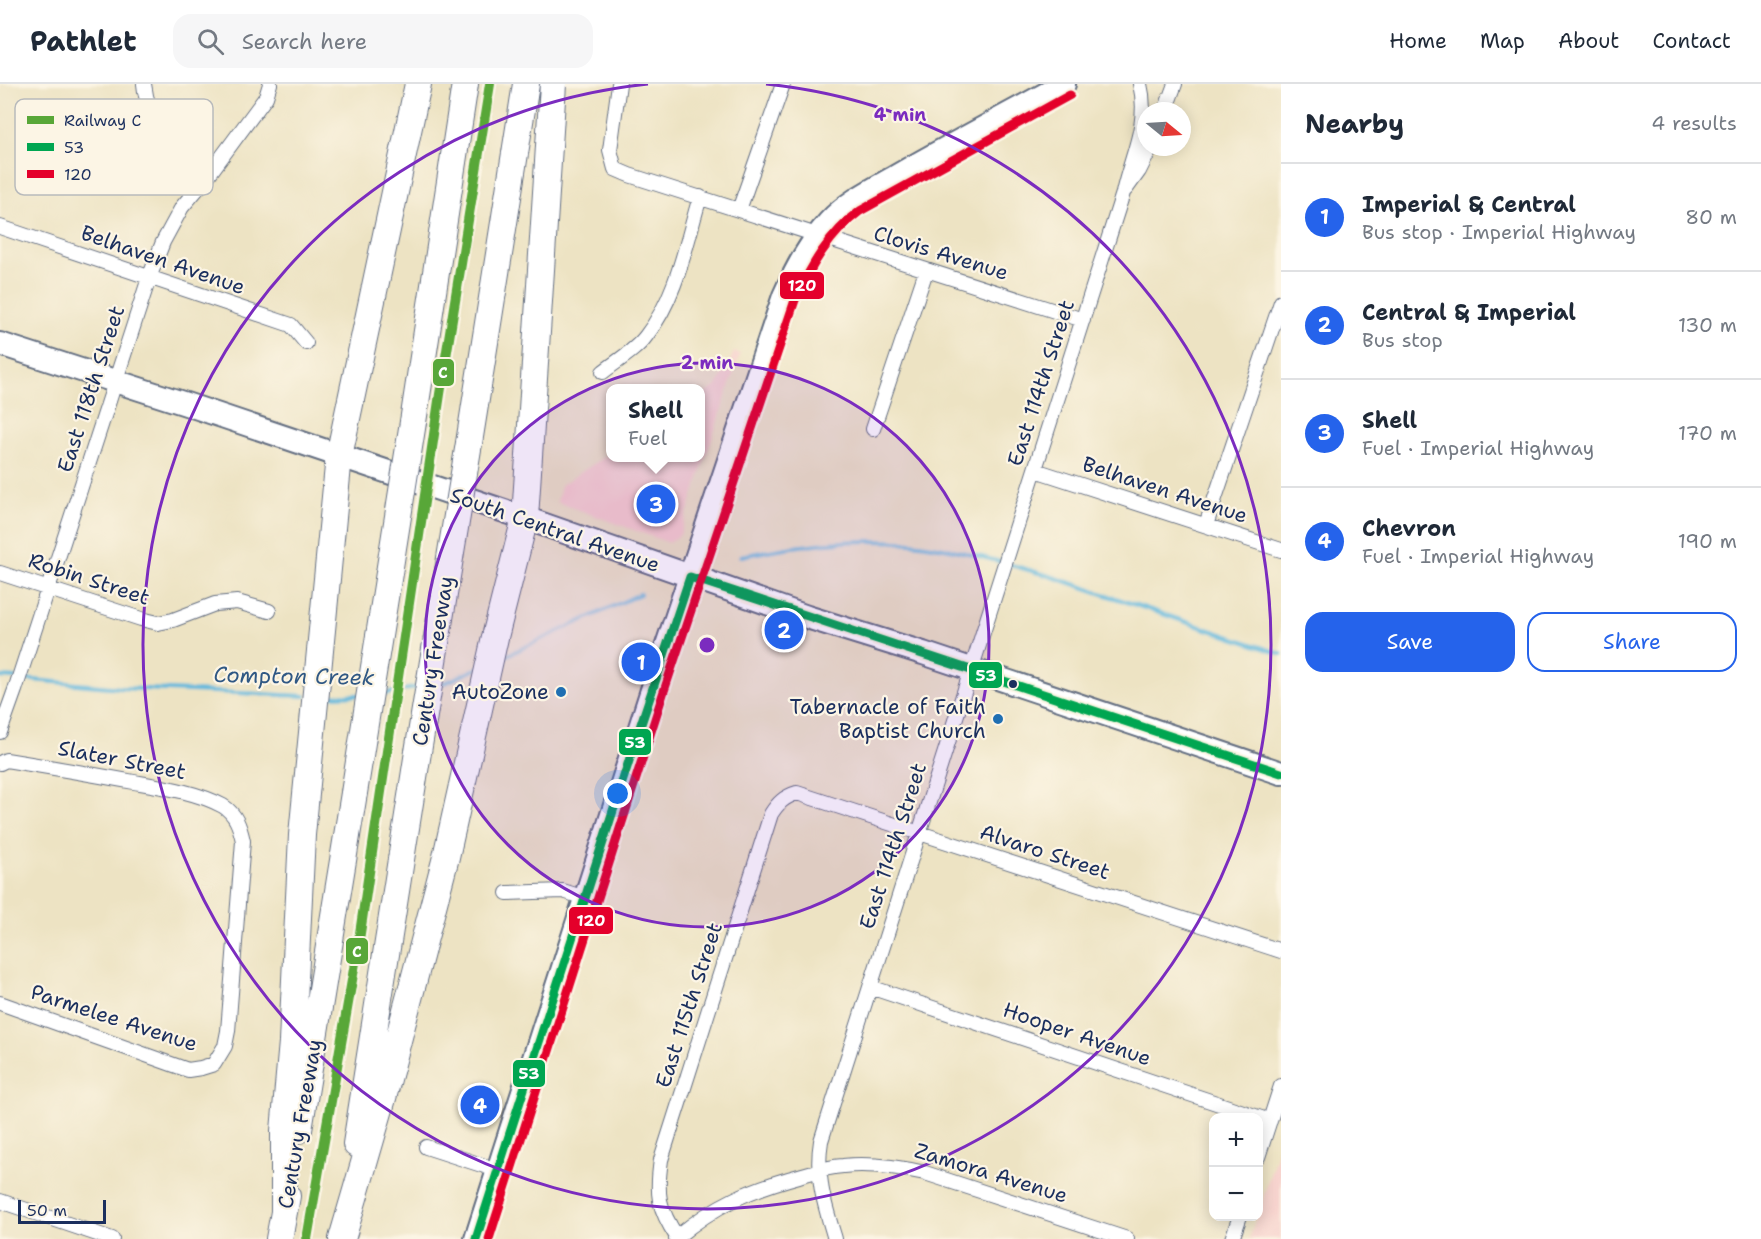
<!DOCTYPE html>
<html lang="en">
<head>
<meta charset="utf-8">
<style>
	body { margin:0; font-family:"Shantell Sans",sans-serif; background:#f6f6f7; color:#1f2937 }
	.controls { position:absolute; right:18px; bottom:18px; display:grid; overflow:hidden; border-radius:12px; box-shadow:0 3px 15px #0003 }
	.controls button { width:54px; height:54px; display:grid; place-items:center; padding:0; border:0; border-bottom:2px solid #e0e1e3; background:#fff; color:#1f2937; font:30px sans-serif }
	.compass { position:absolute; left:1137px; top:18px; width:54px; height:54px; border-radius:50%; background:#fff; box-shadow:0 3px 15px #0003; rotate:108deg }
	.scale { position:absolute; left:18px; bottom:15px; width:88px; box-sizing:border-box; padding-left:6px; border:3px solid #1b2f5e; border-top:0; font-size:16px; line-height:21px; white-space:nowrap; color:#1b2f5e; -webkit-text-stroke:4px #fcf5e5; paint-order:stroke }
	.you { position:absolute; left:618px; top:710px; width:21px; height:21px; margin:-15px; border:4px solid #fff; border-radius:50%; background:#1a73e8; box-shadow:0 0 0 9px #1a73e833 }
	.badge { display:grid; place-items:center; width:39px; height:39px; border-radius:50%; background:#2563eb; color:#fff; font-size:20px; font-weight:700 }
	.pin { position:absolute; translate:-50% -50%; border:3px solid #fff; box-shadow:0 2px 6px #0006 }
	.popup { position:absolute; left:606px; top:300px; width:99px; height:78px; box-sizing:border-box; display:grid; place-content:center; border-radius:12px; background:#fff; filter:drop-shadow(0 2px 4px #0005); font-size:20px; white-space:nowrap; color:#747a83 }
	.popup b { font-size:22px; color:#1f2937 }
	.popup::after { content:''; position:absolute; left:50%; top:100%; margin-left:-12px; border:12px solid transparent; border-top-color:#fff }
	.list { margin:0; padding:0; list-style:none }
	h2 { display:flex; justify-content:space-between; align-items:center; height:78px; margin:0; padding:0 24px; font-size:26px }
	h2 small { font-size:20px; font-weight:400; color:#747a83 }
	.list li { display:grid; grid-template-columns:39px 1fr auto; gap:18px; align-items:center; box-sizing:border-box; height:108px; padding:0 24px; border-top:2px solid #e0e1e3 }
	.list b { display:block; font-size:22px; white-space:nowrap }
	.list p { margin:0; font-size:20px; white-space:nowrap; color:#747a83 }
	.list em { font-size:20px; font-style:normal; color:#747a83 }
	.actions { display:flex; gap:12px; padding:18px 24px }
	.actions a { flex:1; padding:14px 0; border:2px solid #2563eb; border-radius:18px; text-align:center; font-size:21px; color:#2563eb }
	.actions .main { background:#2563eb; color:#fff }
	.icon { flex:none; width:33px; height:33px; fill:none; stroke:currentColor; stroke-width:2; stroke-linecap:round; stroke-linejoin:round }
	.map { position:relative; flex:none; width:1281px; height:1155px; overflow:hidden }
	header { display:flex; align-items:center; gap:36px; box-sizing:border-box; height:84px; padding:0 30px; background:#fff; border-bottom:2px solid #e0e1e3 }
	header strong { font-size:28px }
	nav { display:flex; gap:33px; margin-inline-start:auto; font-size:21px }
	.search { width:420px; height:54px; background:#f6f6f7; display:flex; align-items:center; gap:15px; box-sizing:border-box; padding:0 21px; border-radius:18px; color:#747a83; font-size:22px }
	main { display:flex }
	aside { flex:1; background:#fff }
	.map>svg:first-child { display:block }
	.built { fill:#f7d0cc }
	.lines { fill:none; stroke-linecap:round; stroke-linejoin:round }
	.stream { stroke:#60b8dd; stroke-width:4 }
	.street-casing { stroke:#646e81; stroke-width:16 }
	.primary-casing { stroke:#646e81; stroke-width:26 }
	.highway-casing { stroke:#646e81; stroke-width:28 }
	.street { stroke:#fff; stroke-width:14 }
	.primary { stroke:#fff; stroke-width:22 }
	.highway { stroke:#fff; stroke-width:26 }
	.highway-bridge-casing { stroke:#646e81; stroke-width:28; stroke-linecap:butt }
	.highway-bridge { stroke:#fff; stroke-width:26 }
	.bus-1-casing { stroke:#fcf5e5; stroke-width:14 }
	.bus-2-casing { stroke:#fcf5e5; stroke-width:14 }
	.bus-1 { stroke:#00a651; stroke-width:9 }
	.bus-2 { stroke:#e4002b; stroke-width:9 }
	.rail-1-casing { stroke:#fcf5e5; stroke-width:15 }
	.rail-1 { stroke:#58a738; stroke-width:10 }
	.ring { fill:none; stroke:#7b2cbf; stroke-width:3 }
	.bus-dot { fill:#1b2f5e; stroke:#fcf5e5; stroke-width:2 }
	.poi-dot { fill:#1f6fb2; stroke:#fcf5e5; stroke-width:2 }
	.labels { text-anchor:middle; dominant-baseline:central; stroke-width:4.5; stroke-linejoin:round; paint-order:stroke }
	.street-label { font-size:21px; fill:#1b2f5e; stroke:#fcf5e5 }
	.poi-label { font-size:21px; fill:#1b2f5e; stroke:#fcf5e5; text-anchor:end }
	.water-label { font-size:22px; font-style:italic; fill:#305884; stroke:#fcf5e5 }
	.key { fill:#fcf5e5; stroke:#b8babc; stroke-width:1.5 }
	.key-label { font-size:16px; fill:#1b2f5e }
	.centre { fill:#7b2cbf; stroke:#fcf5e5; stroke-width:3 }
	.ring-label { font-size:18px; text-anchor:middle; font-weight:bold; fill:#7b2cbf; stroke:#fcf5e5; stroke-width:4.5; stroke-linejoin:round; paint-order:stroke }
	.line-badge { stroke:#fcf5e5; stroke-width:2 }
	.badge-label { font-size:16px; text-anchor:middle; font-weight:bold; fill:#fff }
</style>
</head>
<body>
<header>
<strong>Pathlet</strong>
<div class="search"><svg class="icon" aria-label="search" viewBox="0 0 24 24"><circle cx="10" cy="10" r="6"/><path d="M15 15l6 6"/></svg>Search here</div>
<nav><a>Home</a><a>Map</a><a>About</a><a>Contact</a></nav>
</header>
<main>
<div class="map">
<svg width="1281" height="1155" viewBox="0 0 1281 1155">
	<rect width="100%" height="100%" fill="#fcf5e5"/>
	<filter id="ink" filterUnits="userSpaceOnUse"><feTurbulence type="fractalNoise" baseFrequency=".0167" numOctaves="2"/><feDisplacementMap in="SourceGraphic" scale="12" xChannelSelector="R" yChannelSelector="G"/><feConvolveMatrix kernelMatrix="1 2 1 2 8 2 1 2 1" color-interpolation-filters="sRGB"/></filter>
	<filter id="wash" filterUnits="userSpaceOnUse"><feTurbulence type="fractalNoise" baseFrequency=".008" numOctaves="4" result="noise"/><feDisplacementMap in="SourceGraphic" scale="24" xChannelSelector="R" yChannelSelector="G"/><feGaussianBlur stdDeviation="1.35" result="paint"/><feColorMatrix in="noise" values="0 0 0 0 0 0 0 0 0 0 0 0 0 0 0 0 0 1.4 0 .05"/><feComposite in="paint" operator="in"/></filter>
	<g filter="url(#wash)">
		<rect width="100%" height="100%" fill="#ede3c3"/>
		<path class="built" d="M734,268L740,270L680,451L669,459L557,418L561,401L611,369V374H701V312L717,302Z
			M1281,1055V1155H1249L1256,1133L1258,1132L1259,1126Z"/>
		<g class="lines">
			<path class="stream" d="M741,472C797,461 854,453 911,459C941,462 971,470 1001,478
				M1008,480L1053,493L1281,570
				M501,574L640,510
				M0,593L15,594
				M22,595L121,604L305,612
				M438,600L447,598L478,584
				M379,611L419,603
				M325,612L359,611"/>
		</g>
	</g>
	<g filter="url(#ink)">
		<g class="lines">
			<defs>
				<path id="street" d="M144,0C148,40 177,69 204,97
					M619,0L610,66L615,85L629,91L1083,236
					M1165,27L1175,0
					M1126,105L1139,87L1151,63
					M739,126L783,0
					M0,143L291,241L306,259
					M603,288C617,277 636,266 646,252C677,213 686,159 700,113
					M873,345L926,187
					M1035,386L1281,466
					M1206,441L1281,218
					M0,489L141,535L158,539L173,536L215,520L237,518L269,527
					M0,648L15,606L149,194L163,158L182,123L204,97L266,13L270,0
					M0,679L6,676C49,683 91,690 134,698C163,703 197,708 223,722C236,730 240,743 243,757L228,947L225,962L214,980L201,984L188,986L0,919
					M507,809L563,807L585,814
					M870,903L1270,1037
					M426,1063L497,1086
					M1258,1073L1281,1002
					M0,1117L112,1155
					M677,1153C715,1121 751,1105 799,1092C813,1088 828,1083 843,1082C871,1079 898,1083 925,1089L1127,1155
					M676,1155L677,1153C658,1124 656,1110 661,1076L771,730C778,719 784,713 797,709L1281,867
					M835,1155C825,1122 815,1092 821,1057L1123,109C1131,72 1150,39 1140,0
					M1232,1155L1240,1132"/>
				<path id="primary" d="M0,260L186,320L525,434L807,533L923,569L1281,689
					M476,1155L652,606L784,212C796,185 809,160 829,138C848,117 876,104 900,90C954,59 1010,30 1064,0"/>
				<path id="highway" d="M413,338L465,0
					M469,359L526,0
					M299,1046L354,709
					M356,1060L418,668
					M284,1128V1047L292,958L302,751L339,372L418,0
					M279,1155L287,1112
					M342,1155L383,1014L446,773L496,549L525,434L553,0"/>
			</defs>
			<use href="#street" class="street-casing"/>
			<use href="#primary" class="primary-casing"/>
			<use href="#highway" class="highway-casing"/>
			<use href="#street" class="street"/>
			<use href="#primary" class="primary"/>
			<use href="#highway" class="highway"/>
			<defs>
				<path id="highway-bridge" d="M418,668L469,359
					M354,709L413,338"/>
			</defs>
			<use href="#highway-bridge" class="highway-bridge-casing"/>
			<use href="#highway-bridge" class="highway-bridge"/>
			<defs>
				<path id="bus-1" d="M690,493L1281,689
					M476,1155L635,658L690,493"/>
				<path id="bus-2" d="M489,1155L663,610L795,216C811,182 829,150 860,127L1070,11"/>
			</defs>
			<use href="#bus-1" class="bus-1-casing"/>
			<use href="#bus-2" class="bus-2-casing"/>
			<use href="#bus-1" class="bus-1"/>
			<use href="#bus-2" class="bus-2"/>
			<defs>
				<path id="rail-1" d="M307,1155L359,856L440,310L490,0"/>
			</defs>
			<use href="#rail-1" class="rail-1-casing"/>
			<use href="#rail-1" class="rail-1"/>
		</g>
	</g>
	<circle cx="707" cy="561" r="282" fill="#7b2cbf" fill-opacity=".12"/>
	<g class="ring">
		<circle cx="707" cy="561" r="282"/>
		<path d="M766 0A564 564 0 1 1 648 0"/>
	</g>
	<circle class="bus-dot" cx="1013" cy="600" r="5"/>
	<g class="poi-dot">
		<circle cx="561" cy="608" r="6"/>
		<circle cx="998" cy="635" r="6"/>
	</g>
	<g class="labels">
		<g class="street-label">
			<text transform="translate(941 169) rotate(17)">Clovis Avenue</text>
			<text transform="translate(163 176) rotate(19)">Belhaven Avenue</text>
			<text transform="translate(1041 299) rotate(-72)">East 114th Street</text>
			<text transform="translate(91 305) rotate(-72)">East 118th Street</text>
			<text transform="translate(1165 406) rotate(18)">Belhaven Avenue</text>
			<text transform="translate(555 446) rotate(19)">South Central Avenue</text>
			<text transform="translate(89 495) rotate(18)">Robin Street</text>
			<text transform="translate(433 577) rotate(-81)">Century Freeway</text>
			<text transform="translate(122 676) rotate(11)">Slater Street</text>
			<text transform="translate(893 762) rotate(-72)">East 114th Street</text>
			<text transform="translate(1045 768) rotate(18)">Alvaro Street</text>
			<text transform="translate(689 921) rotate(-72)">East 115th Street</text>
			<text transform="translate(114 934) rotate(18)">Parmelee Avenue</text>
			<text transform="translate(1077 950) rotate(19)">Hooper Avenue</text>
			<text transform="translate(300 1040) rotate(-80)">Century Freeway</text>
			<text transform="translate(991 1089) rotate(17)">Zamora Avenue</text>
		</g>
		<g class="poi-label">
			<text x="549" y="608">AutoZone</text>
			<text x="986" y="623">Tabernacle of Faith<tspan x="986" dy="24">Baptist Church</tspan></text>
		</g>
		<g class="water-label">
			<text transform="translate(294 592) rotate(1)">Compton Creek</text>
		</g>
	</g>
	<rect x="15" y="15" width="198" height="96" rx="9" class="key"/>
	<rect x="27" y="32" width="27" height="8" fill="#58a738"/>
	<rect x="27" y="59" width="27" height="8" fill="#00a651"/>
	<rect x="27" y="86" width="27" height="8" fill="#e4002b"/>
	<g class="key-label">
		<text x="64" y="42">Railway C</text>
		<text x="64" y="69">53</text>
		<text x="64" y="96">120</text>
	</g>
	<circle cx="707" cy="561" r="9" class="centre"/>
	<g class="ring-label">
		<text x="900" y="37">4 min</text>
		<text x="707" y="285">2 min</text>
	</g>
	<g class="line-badge">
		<rect x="779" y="187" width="46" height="29" rx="6" fill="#e4002b"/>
		<rect x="432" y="274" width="23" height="29" rx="6" fill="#58a738"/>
		<rect x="968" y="577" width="35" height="28" rx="6" fill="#00a651"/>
		<rect x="618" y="644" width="34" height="28" rx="6" fill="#00a651"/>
		<rect x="568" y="822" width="46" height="29" rx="6" fill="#e4002b"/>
		<rect x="345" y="853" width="24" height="28" rx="6" fill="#58a738"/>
		<rect x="512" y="975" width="34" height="29" rx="6" fill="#00a651"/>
	</g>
	<g class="badge-label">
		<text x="802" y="207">120</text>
		<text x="443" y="294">C</text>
		<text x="986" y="597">53</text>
		<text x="635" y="664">53</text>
		<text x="591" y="842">120</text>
		<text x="357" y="873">C</text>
		<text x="529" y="995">53</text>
	</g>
</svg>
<div class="controls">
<button>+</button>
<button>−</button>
</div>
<svg class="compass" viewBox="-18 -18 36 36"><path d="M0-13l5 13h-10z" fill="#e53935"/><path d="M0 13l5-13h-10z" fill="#747a83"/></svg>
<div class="scale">50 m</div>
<div class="you"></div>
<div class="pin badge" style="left:641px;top:578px">1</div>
<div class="pin badge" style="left:784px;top:546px">2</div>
<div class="pin badge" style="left:656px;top:420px">3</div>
<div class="popup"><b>Shell</b>Fuel</div>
<div class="pin badge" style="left:480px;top:1021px">4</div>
</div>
<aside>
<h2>Nearby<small>4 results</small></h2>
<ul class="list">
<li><span class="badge">1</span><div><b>Imperial &amp; Central</b><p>Bus stop · Imperial Highway</p></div><em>80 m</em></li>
<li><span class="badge">2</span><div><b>Central &amp; Imperial</b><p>Bus stop</p></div><em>130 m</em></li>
<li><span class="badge">3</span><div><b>Shell</b><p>Fuel · Imperial Highway</p></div><em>170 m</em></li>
<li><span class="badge">4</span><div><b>Chevron</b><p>Fuel · Imperial Highway</p></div><em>190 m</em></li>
</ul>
<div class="actions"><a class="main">Save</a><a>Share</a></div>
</aside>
</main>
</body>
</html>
